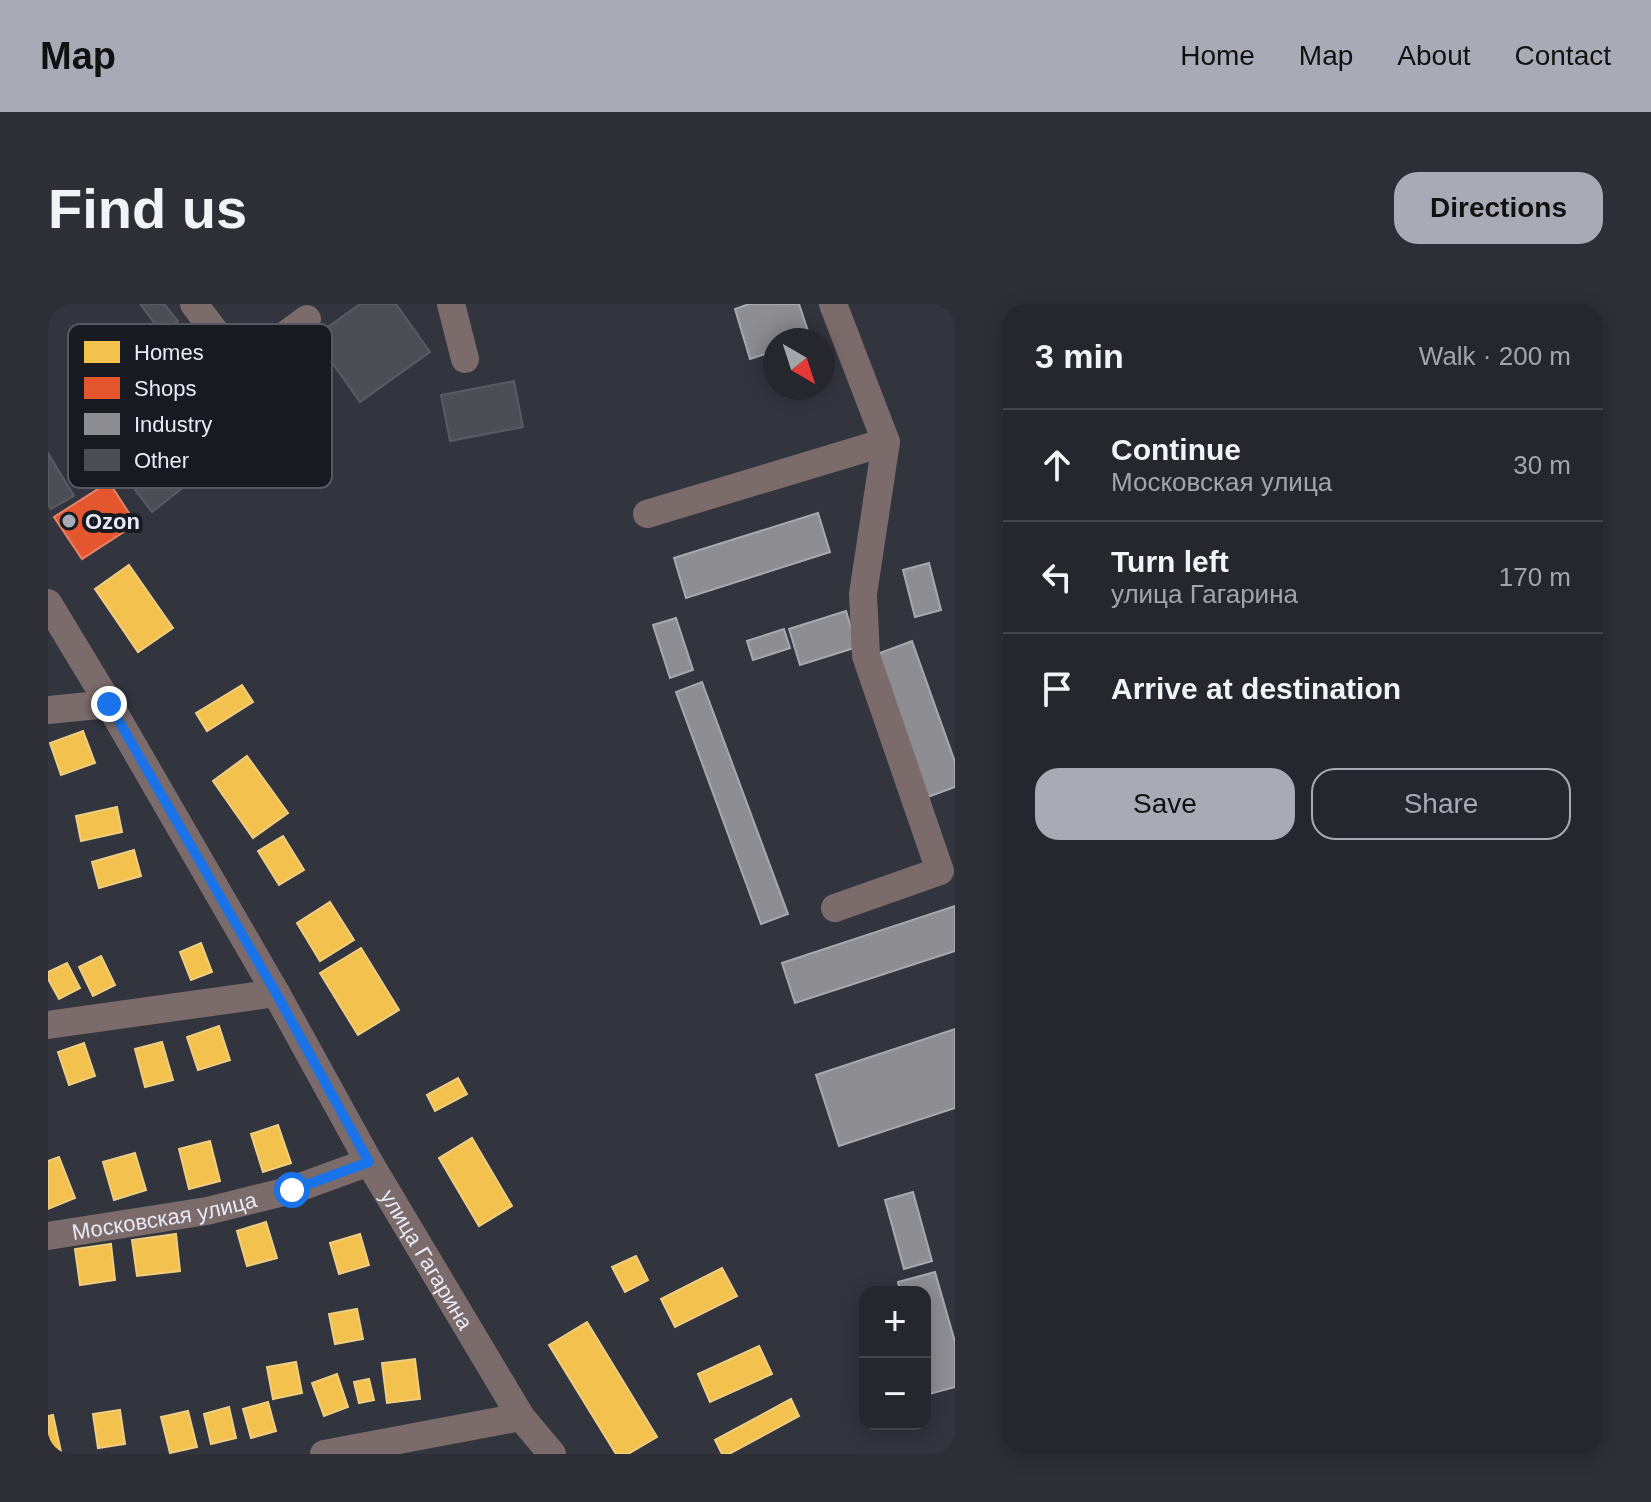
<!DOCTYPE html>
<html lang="en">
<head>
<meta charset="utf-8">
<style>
	body { margin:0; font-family:Arial,sans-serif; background:#2e2f36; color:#f1f3f6 }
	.controls { position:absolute; right:24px; bottom:24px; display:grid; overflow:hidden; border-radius:16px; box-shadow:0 4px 20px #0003 }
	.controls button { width:72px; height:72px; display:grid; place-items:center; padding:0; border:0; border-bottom:2px solid #42444a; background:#26272e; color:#f1f3f6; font:40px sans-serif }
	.compass { position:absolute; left:715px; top:24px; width:72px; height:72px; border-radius:50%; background:#26272e; box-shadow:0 4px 20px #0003; rotate:141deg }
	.stop { position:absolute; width:24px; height:24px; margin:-18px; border:6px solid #1a73e8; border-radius:50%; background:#fff }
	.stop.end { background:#1a73e8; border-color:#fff; box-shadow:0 2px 8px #0008 }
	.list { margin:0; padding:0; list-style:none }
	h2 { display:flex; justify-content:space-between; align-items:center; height:104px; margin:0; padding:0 32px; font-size:34px }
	h2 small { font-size:26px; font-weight:400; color:#a4a5aa }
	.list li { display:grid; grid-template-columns:52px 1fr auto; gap:24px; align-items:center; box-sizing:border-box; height:112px; padding:0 32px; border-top:2px solid #42444a }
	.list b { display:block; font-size:30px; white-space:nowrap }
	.list p { margin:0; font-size:26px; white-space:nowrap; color:#a4a5aa }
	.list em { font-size:26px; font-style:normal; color:#a4a5aa }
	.actions { display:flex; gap:16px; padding:24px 32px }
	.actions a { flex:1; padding:18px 0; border:2px solid #a8abb6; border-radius:24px; text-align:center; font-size:28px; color:#a8abb6 }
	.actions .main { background:#a8abb6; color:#111 }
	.icon { flex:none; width:44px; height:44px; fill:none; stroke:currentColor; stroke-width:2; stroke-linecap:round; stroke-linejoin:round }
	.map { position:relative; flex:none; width:907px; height:1150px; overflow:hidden; border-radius:24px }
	header { display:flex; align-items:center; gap:48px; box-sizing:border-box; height:112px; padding:0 40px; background:#a8abb6; color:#111 }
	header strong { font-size:38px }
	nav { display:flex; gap:44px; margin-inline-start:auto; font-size:28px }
	.intro { display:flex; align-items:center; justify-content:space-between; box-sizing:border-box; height:192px; padding:0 48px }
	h1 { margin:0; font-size:56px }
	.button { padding:20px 36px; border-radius:24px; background:#a8abb6; color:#111; font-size:28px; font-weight:700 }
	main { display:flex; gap:48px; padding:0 48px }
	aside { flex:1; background:#26272e; border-radius:24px; box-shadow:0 4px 20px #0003 }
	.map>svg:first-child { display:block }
	.homes { fill:#f2c14e; stroke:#efce81; stroke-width:2 }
	.shops { fill:#e4572e; stroke:#e5836a; stroke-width:2 }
	.industry { fill:#8d8d92; stroke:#a8a9b0; stroke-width:2 }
	.building { fill:#4c4e56; stroke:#595b64; stroke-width:2 }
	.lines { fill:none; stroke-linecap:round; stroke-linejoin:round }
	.minor { stroke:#7b6b6a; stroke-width:28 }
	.route { stroke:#1a73e8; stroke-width:10 }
	.poi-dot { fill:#a8abb6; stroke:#181a22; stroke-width:3 }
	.labels { text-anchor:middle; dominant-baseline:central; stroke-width:8; stroke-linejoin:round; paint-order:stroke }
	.poi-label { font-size:22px; font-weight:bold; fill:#e8ebf7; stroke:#181a22; text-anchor:start }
	.street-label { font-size:22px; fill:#e8ebf7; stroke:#181a22 }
	.key { fill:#181a22; stroke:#565962; stroke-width:2 }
	.key-label { font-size:22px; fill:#e8ebf7 }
</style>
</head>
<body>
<header>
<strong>Map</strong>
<nav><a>Home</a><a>Map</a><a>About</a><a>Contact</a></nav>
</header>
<div class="intro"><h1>Find us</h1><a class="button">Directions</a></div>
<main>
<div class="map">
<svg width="907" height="1150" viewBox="0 0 907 1150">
	<rect width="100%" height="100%" fill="#32343e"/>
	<path class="homes" d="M81,261L125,324L90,348L47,285Z
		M194,381L205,398L159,427L148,409Z
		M35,427L47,459L13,471L2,439Z
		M199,452L240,509L205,534L165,477Z
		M69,503L74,528L33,537L28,512Z
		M235,532L256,566L231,581L210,547Z
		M86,546L93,572L51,584L44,558Z
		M282,598L306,636L272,657L249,619Z
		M153,639L164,668L143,676L132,648Z
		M313,644L351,706L310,731L272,669Z
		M53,652L67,681L45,692L31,663Z
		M19,659L32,684L11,695L0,675V668Z
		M171,722L182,756L150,766L139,733Z
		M114,738L125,776L97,783L87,745Z
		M36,739L47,772L21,781L10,748Z
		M410,774L419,790L387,807L379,791Z
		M230,821L243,859L215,868L203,830Z
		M424,834L464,902L431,922L391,854Z
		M162,837L172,877L141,885L131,845Z
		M87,849L98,886L66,896L55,858Z
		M11,853L27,894L0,905V857Z
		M218,918L229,954L199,962L189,927Z
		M128,930L132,967L89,972L84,936Z
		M312,930L321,961L291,970L282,939Z
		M63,940L67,976L32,981L27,945Z
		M588,952L600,976L577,988L564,963Z
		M674,964L689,992L627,1023L613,995Z
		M309,1005L315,1035L287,1040L281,1010Z
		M539,1018L609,1133L580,1150H568L501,1041Z
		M711,1042L724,1070L662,1098L650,1070Z
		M367,1055L372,1095L339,1099L334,1059Z
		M248,1058L254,1089L225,1095L219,1063Z
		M289,1070L300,1103L276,1112L264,1079Z
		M321,1075L326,1096L311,1099L306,1078Z
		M743,1095L751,1112L681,1150H674L667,1136Z
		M220,1098L228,1127L203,1134L195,1105Z
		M181,1103L188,1134L163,1140L156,1110Z
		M72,1106L77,1140L50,1144L45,1110Z
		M140,1107L149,1143L122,1149L113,1113Z
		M5,1111L13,1148L0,1150V1112Z"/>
	<path class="shops" d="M61,178L88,220L34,255L6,213Z"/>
	<path class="industry" d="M701,0H751L763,36H727V47L702,55L687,5Z
		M770,209L782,248L638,294L626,254Z
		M881,259L893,306L867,313L855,266Z
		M798,307L809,343L752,361L741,325Z
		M628,314L645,366L622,374L605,321Z
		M736,325L742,344L705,356L699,337Z
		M864,337L907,458V483L880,493L829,350Z
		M654,378L740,610L713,620L628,388Z
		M907,602V647L747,699L734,659Z
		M907,725V804L791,842L768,771Z
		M865,888L884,957L856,965L837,896Z
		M887,968L907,1038V1083L881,1090L877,1076V988H852L850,978Z"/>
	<path class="building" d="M92,0H116L130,17L114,29Z
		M312,0H348L382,48L312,98L266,33Z
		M256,53L273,75L104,208L87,186Z
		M466,77L475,123L402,137L393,91Z
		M0,149L26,192L3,205L0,200Z"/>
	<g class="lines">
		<g class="minor">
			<path d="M146,0L193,62"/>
			<path d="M403,0L417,55"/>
			<path d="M785,0L838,138L815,290L818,352L892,567L787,604"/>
			<path d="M108,126L259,15"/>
			<path d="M599,210L838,138"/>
			<path id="s1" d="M0,299L61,400L228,689L321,858L473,1113L504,1150"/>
			<path d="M0,406L61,400"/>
			<path d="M0,721L228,689"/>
			<path id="s2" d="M0,932L159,907L244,886L321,858"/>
			<path d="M276,1150L473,1113"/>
		</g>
	</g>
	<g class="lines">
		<path class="route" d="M61,400L228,689L321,858L244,886"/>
	</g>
	<circle class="poi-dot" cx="21" cy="217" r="8"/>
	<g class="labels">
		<g class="poi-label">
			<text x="37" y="217">Ozon</text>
		</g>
		<g class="street-label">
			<text stroke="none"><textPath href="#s2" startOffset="118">Московская улица</textPath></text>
			<text stroke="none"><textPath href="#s1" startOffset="758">улица Гагарина</textPath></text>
		</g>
	</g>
	<rect x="20" y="20" width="264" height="164" rx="12" class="key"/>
	<rect x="36" y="37" width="36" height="22" fill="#f2c14e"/>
	<rect x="36" y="73" width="36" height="22" fill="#e4572e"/>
	<rect x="36" y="109" width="36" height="22" fill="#8d8d92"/>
	<rect x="36" y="145" width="36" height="22" fill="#4c4e56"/>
	<g class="key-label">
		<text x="86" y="56">Homes</text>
		<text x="86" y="92">Shops</text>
		<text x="86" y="128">Industry</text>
		<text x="86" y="164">Other</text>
	</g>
</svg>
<div class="controls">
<button>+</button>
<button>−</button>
</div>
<svg class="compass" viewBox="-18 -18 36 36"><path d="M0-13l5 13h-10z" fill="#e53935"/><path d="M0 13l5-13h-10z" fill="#a4a5aa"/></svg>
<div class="stop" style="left:244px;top:886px"></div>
<div class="stop end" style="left:61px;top:400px"></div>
</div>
<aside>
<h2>3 min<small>Walk · 200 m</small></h2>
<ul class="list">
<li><svg class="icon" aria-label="ahead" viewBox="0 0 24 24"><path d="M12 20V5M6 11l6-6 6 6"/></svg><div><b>Continue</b><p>Московская улица</p></div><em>30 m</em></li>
<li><svg class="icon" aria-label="left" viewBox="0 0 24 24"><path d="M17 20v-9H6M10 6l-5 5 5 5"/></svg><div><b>Turn left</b><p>улица Гагарина</p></div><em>170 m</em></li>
<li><svg class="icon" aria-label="arrive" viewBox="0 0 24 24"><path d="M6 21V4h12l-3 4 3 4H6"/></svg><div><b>Arrive at destination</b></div></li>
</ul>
<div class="actions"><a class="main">Save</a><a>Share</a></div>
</aside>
</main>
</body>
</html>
